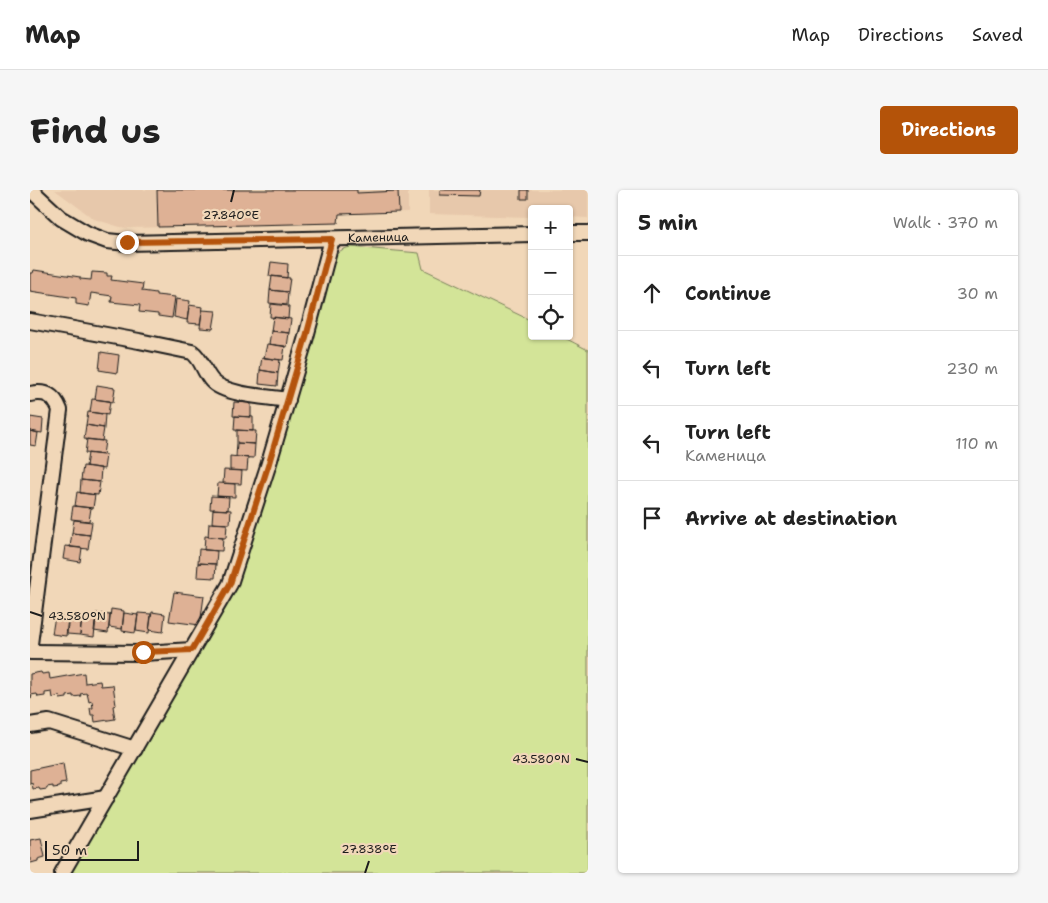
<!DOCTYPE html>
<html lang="en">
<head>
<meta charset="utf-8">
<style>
	body { margin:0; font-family:"Shantell Sans",sans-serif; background:#f6f6f6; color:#222 }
	.controls { position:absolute; right:15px; top:15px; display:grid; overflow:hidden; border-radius:5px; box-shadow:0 1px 4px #0004 }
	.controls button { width:45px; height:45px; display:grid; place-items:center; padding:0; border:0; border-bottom:1px solid #e0e0e0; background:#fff; color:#222; font:25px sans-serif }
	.scale { position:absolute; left:15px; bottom:12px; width:94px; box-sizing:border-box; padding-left:5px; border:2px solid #1c1c1c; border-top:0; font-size:14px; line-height:18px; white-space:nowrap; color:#1c1c1c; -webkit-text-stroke:4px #f1d7b8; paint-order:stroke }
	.stop { position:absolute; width:15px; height:15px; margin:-11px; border:4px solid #b45309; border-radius:50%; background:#fff }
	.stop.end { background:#b45309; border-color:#fff; box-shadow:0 1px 5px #0008 }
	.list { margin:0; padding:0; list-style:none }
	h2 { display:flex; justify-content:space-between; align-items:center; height:65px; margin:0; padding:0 20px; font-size:21px }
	h2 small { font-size:16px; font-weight:400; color:#767676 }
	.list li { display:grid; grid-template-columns:32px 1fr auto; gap:15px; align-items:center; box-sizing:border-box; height:75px; padding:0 20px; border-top:1px solid #e0e0e0 }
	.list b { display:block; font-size:19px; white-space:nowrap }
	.list p { margin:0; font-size:16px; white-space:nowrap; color:#767676 }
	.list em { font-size:16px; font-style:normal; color:#767676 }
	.icon { flex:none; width:28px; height:28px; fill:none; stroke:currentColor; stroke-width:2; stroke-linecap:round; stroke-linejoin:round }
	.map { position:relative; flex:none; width:558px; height:683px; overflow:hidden; border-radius:5px }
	header { display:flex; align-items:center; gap:30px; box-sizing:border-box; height:70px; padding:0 25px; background:#fff; border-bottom:1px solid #e0e0e0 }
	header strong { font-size:24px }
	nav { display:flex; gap:28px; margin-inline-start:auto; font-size:18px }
	.intro { display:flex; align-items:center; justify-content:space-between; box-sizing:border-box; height:120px; padding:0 30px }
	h1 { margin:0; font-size:35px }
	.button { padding:12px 22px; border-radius:5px; background:#b45309; color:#fff; font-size:18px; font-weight:700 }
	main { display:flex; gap:30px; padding:0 30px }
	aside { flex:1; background:#fff; border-radius:5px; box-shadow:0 1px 4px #0004 }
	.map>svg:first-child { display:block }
	.built { fill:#e7c8ab }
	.green { fill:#d3e498; stroke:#78805a }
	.building { fill:#deb195; stroke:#1c1c1c }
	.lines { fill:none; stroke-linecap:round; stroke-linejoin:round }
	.minor-casing { stroke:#1c1c1c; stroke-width:18 }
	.minor { stroke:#f1d7b8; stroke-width:14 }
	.route { stroke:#b45309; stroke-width:6 }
	.ticks { fill:none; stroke:#1c1c1c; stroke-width:2 }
	.labels { text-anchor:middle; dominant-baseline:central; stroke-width:4.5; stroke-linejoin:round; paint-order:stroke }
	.street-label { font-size:12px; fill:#1c1c1c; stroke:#f1d7b8 }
	.ticks-label { font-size:12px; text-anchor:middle; fill:#1c1c1c; stroke:#f1d7b8; stroke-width:4.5; stroke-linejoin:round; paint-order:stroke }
</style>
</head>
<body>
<header>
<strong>Map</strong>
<nav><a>Map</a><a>Directions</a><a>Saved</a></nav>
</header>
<div class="intro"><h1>Find us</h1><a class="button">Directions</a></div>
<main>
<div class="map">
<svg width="558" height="683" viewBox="0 0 558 683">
	<rect width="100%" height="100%" fill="#f1d7b8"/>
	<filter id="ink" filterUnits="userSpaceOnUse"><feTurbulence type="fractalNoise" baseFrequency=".02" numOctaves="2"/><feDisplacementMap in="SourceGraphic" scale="10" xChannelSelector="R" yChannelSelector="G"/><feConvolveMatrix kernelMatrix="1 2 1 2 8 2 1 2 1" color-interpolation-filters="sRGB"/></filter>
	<g filter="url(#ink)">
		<path class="built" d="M25,0H378V22L309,24L308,33L99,38L90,37L64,29Z
			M399,0H558V28L539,27V19H502V27L399,24Z"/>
		<path class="green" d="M321,57L389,63L393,79L502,131V146H531L558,160V683H39L205,397L303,70C307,62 311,59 321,57Z"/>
		<path class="building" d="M127,0H327V3L368,1L369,22L309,24L308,33L128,37Z
			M410,0H450L449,6L410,5Z
			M491,0H498V9H491Z
			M241,72L258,74L257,88L239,86Z
			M4,80L50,87V89L61,90L62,82L77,83V86H82L81,90L113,94L112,101L126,103V105L145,107L142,128L128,126V124L109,122L110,115L81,112L82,106L61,103L59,116L46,114V108L0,101V83H3Z
			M242,86L260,88L258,102L240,100Z
			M240,100L258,102L257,115L239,113Z
			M146,109L160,111L157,130L144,127Z
			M241,114L259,116L258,129L240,127Z
			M159,115L173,117L170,134L157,133Z
			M172,120L186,121L183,139L170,138Z
			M243,127L261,129L259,143L241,141Z
			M241,141L259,143L257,157L239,154Z
			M237,154L255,156L253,170L234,168Z
			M71,162L89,165L87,183L69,180Z
			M232,167L250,170L248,183L230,180Z
			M230,180L248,183L247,196L229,194Z
			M67,195L85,198L83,212L65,209Z
			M62,209L80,211L78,225L60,222Z
			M204,212L221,213V227L203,226Z
			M58,222L75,224L74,238L56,235Z
			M205,226L223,227V241L204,240Z
			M0,227L13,229L12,243L0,241Z
			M56,235L74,238L72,251L54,249Z
			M207,240L226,241L225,254L207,253Z
			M0,241L8,243L6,256L0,255Z
			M57,249L75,251L73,265L55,263Z
			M207,253L225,254L224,268L206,267Z
			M58,263L76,265L74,279L56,276Z
			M200,266L218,268L217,281L200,280Z
			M53,276L71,278L70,292L51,290Z
			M194,280L212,281L211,294L193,293Z
			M51,290L70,292L68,305L50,303Z
			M188,293L205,294V307L187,306Z
			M47,302L65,305L63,318L45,316Z
			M181,306L199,307L198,320L180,319Z
			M43,316L61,318L59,331L41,329Z
			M183,319L201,320L200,334L182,333Z
			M44,330L62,332L60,345L42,343Z
			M179,333L197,334L196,348L178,347Z
			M42,343L60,345L58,359L40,357Z
			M175,346L193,348L192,361L174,360Z
			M35,356L52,358L50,372L33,369Z
			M169,359L187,361L186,374L168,373Z
			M168,373L186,374L185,388L167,387Z
			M144,402L174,406L170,435L139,431Z
			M81,419L94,421L92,439L79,437Z
			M122,422L135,424L133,442L119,440Z
			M66,423L80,425L78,443L64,441Z
			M94,423L108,425L105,443L92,441Z
			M108,423L121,424L119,443L106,441Z
			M39,425L52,427L50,445L37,444Z
			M25,426L38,428L36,446L22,444Z
			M52,427L66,429L64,447L50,445Z
			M11,482L12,484L19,483L20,489L54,483L55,493L70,491L71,496L83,495L86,515L83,516L85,529L65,532L64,525H61L60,518H63L62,511L59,512L57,503L50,504L51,506L43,507V505L37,506V508L30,509L29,506L23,508L22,502L15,503V506L8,507L7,504L1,505L2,507L0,508V484Z
			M33,573L36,593L30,594V597L23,598V596L17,597V599L10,600L9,598L3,599L2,593L0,594V580Z
			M11,648L15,667L8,669V671L1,673L0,670V650Z"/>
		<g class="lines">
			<defs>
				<g id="minor">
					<path id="s1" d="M1,0L31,28L58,44L77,51L97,53L502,44"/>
					<path d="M539,43H558"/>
					<path d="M0,131L109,151L162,162C172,169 173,181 182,191C195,205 238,207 258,210"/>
					<path d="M0,204C16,201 24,205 30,220L0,454"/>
					<path d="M0,462L113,463L162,460"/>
					<path d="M0,535L19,532L105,559"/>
					<path d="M0,620L76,608"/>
					<path d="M32,683L200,394L239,273L276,147L302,49"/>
				</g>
			</defs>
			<use href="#minor" class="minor-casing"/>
			<use href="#minor" class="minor"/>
		</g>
	</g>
	<g class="lines" filter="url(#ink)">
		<path class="route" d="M97,52L302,49L276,147L239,273L200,394L162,460L113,462"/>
	</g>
	<path class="ticks" d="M201,12L204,0M0,422L12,426M546,569L558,572M335,683L339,671"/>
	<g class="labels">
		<g class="street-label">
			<text stroke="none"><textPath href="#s1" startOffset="364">Каменица</textPath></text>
		</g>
	</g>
	<g class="ticks-label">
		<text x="201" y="29">27.840°E</text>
		<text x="47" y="430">43.580°N</text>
		<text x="511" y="573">43.580°N</text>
		<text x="339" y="663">27.838°E</text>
	</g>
</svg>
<div class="controls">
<button>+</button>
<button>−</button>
<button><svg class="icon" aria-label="locate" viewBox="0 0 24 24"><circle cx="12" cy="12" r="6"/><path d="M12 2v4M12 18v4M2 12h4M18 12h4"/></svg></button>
</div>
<div class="scale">50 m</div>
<div class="stop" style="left:113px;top:462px"></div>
<div class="stop end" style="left:97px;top:52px"></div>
</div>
<aside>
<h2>5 min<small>Walk · 370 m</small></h2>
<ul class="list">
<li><svg class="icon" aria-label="ahead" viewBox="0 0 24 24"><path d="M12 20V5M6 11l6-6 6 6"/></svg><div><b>Continue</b></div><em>30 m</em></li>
<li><svg class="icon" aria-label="left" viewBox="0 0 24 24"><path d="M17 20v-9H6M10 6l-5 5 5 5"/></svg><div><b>Turn left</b></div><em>230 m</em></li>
<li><svg class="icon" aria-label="left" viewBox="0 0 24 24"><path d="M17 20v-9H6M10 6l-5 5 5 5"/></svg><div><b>Turn left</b><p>Каменица</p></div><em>110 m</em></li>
<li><svg class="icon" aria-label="arrive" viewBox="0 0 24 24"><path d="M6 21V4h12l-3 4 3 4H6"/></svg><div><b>Arrive at destination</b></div></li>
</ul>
</aside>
</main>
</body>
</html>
